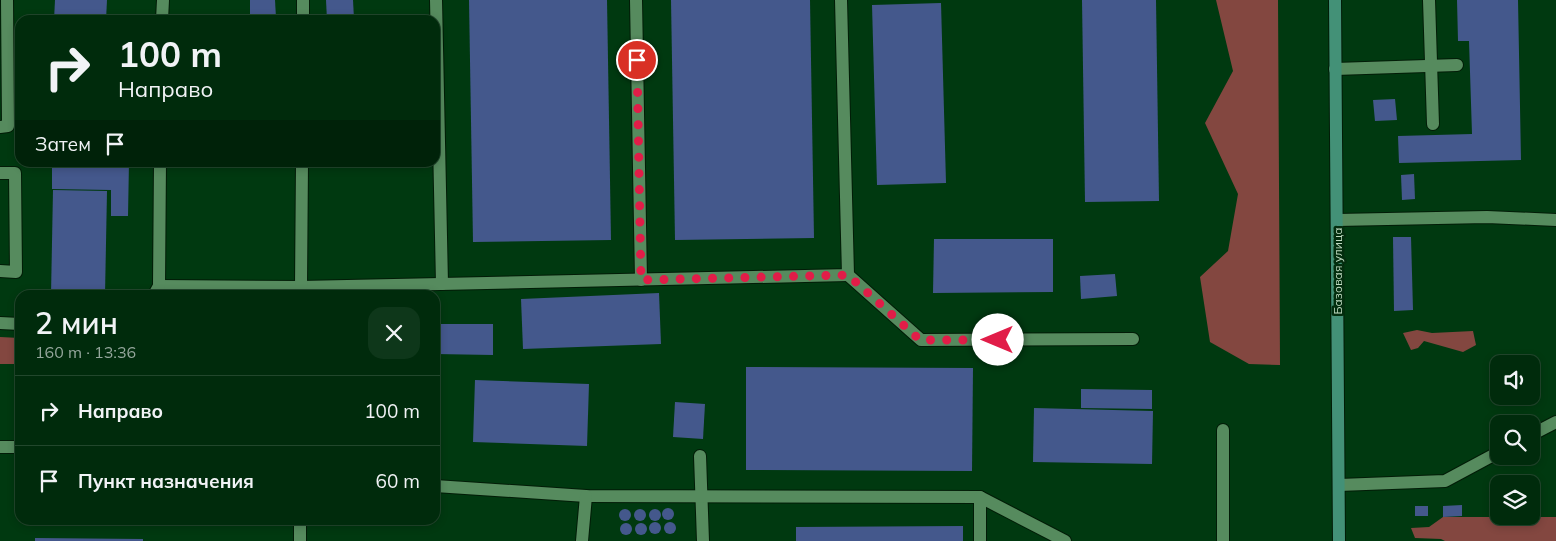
<!DOCTYPE html>
<html lang="ru">
<meta charset="utf-8">
<style>
body{margin:0;font-family:Mulish,sans-serif;background:#0e371a;color:#f1f3f6;height:100vh;display:flex;flex-direction:column;font-size:19px;white-space:nowrap}
*{box-sizing:border-box;margin:0}
p{font-size:16px;color:#95a79d}
.icon{flex:none;width:28px;height:28px;fill:none;stroke:currentColor;stroke-width:2;stroke-linecap:round;stroke-linejoin:round}
.map{position:relative;flex:1;overflow:hidden}
.drawer{position:absolute;left:15px;top:290px;width:425px;height:235px;display:flex;flex-direction:column;background:#002b0c;border-radius:15px;box-shadow:0 2px 8px #0003,0 0 0 1px #22472d}
.drawer>*{flex:none}
.top-card{position:absolute;left:15px;top:15px;width:425px;height:152px;border-radius:15px;box-shadow:0 2px 8px #0003,0 0 0 1px #22472d;background:#002b0c;color:#f1f3f6;overflow:hidden}
.buttons{position:absolute;left:1490px;top:355px;display:grid;gap:10px}
.buttons a{display:grid;place-items:center;width:50px;height:50px;border-radius:10px;background:#002b0c;box-shadow:0 2px 8px #0003,0 0 0 1px #22472d;font-size:25px}
.pin{position:absolute;display:grid;place-items:center;width:42px;height:42px;color:#fff;margin:-21px;border:2px solid #fff;border-radius:50%;box-shadow:0 1px 5px #0007}
.me{position:absolute;width:55px;margin:-28px;rotate:270deg;stroke-linejoin:round;filter:drop-shadow(0 0 4px #0008)}
.turn{display:flex;align-items:center;gap:18px;height:105px;padding:0 20px;font-size:22px}
.turn .icon{width:65px;height:65px;stroke-width:2.5}
.turn b{display:block;font-size:35px;line-height:42px}
.then{display:flex;align-items:center;height:48px;padding:0 20px;background:#0003;gap:10px;font-size:19px}
.round{display:grid;place-items:center;flex:none;width:52px;height:52px;border-radius:15px;background:#0e371a}
.head{display:flex;align-items:center;justify-content:space-between;height:85px;padding:0 20px}
h1{font-size:30px;font-weight:600;line-height:38px}
ul{padding:0;list-style:none}
li{display:flex;align-items:center;gap:15px;height:70px;padding:0 20px;border-top:1px solid #22472d}
li div{flex:1}
li b{display:block;font-size:19px}
li em{font-style:normal}
.map>svg:first-child{display:block}
</style>
<div class="map">
<svg width="1556" height="541" viewBox="0 0 1556 541">
<rect width="100%" height="100%" fill="#003910"/>
<!-- forest -->
<g fill="#834740">
<path d="M1216,0h62l2,365 -31,-1 -39,-22 -10,-65 28,-26 10,-57 -33,-71 28,-52z"/>
<path d="M1417,330l15,3 41,-2 3,14 -13,7 -39,-11 -6,7 -7,2 -8,-17z"/>
<path d="M0,337l20,1v26h-20z"/>
<path d="M1443,517h113v24h-111l-4,-2 -26,-1 -4,-10 18,-1z"/>
</g>
<!-- building -->
<g fill="#44588c">
<path d="M55,0h52l-1,20h-52z"/>
<path d="M250,0h25l1,18 -26,1z"/>
<path d="M326,0h27l1,19 -27,1z"/>
<path d="M469,0h138l4,240 -138,2z"/>
<path d="M671,0h139l4,238 -139,2z"/>
<path d="M1082,0h74l3,201 -74,1z"/>
<path d="M1457,0h61l3,160 -122,3 -1,-27 74,-2 -3,-93h-11z"/>
<path d="M941,3l5,180 -69,2 -5,-180z"/>
<path d="M1395,99l2,21 -22,1 -2,-21z"/>
<path d="M52,162h77l-1,54h-17v-26l-59,-1z"/>
<path d="M1414,174l1,25 -13,1 -1,-25z"/>
<path d="M53,190l54,1 -2,104h-54z"/>
<path d="M1393,237h18l2,73 -19,1z"/>
<path d="M934,239h119v53l-120,1z"/>
<path d="M1115,274l2,22 -36,3 -1,-23z"/>
<path d="M659,293l2,51 -138,5 -2,-50z"/>
<path d="M435,324h58v31l-58,-1z"/>
<path d="M746,367l227,1 -1,103 -226,-1z"/>
<path d="M475,380l114,4 -2,62 -114,-4z"/>
<path d="M1081,389l71,1v19l-71,-1z"/>
<path d="M675,402l30,2 -2,35 -30,-2z"/>
<path d="M1034,408l119,3 -1,53 -119,-2z"/>
<path d="M1462,505v11l-19,1v-11z"/>
<rect x="1415" y="506" width="13" height="10"/>
<circle cx="668" cy="514" r="6"/>
<circle cx="625" cy="515" r="6"/>
<circle cx="655" cy="515" r="6"/>
<circle cx="640" cy="515" r="6"/>
<circle cx="655" cy="528" r="6"/>
<circle cx="670" cy="528" r="6"/>
<circle cx="641" cy="529" r="6"/>
<circle cx="626" cy="529" r="6"/>
<path d="M963,526v15h-167v-14z"/>
<path d="M35,538l108,1v2h-108z"/>
</g>
<g fill="none" stroke-linecap="round" stroke-linejoin="round">
<!-- lane casing -->
<g stroke="#021c07" stroke-width="14">
<g id="lane">
<path d="M436,0l6,284"/>
<path d="M636,0l5,280"/>
<path d="M1429,0l4,124"/>
<path d="M162,20l1,-20"/>
<path d="M303,20v-20"/>
<path d="M1335,69l122,-4"/>
<path d="M0,127l8,-1 -1,-126"/>
<path d="M0,173h15l1,99 -16,-1"/>
<path d="M1337,220l150,-3 69,3"/>
<path d="M848,275l73,65 212,-1"/>
<path d="M159,286l142,1 547,-12 -7,-275"/>
<path d="M301,287l1,-125"/>
<path d="M154,295l5,-9 1,-124"/>
<path d="M0,323l20,1"/>
<path d="M1531,435l25,-13"/>
<path d="M0,447h20"/>
<path d="M700,456l3,85"/>
<path d="M1339,485l106,-4 54,-29"/>
<path d="M435,486l151,10 394,1 85,44"/>
<path d="M980,497v44"/>
<path d="M300,520v21"/>
<path d="M582,541l4,-45"/>
<path d="M1223,541v-111"/>
</g>
</g>
<!-- secondary casing -->
<g stroke="#021c07" stroke-width="14">
<path id="secondary" d="M1335,0l4,541"/>
</g>
<!-- lane -->
<use href="#lane" stroke="#568b5e" stroke-width="12"/>
<!-- secondary -->
<use href="#secondary" stroke="#439177" stroke-width="12"/>
</g>
<g fill="none" stroke-linecap="round" stroke-linejoin="round">
<!-- route -->
<path stroke="#e11d48" stroke-width="9" stroke-dasharray="0 16.2" d="M637,60l4,220 207,-5 72,65h78"/>
</g>
<g text-anchor="middle" dominant-baseline="central" stroke-width="5" stroke-linejoin="round" paint-order="stroke">
<!-- street labels -->
<g font-size="12" fill="#bfdac1" stroke="#032d0e">
<text transform="translate(1337 271) rotate(-90)">Базовая улица</text>
</g>
</g>
</svg>
<div class="buttons">
<a><svg class="icon" aria-label="sound" viewBox="0 0 24 24"><path d="M4 9h4l5-4v14l-5-4H4zM17 9q2 3 0 6"/></svg></a>
<a><svg class="icon" aria-label="search" viewBox="0 0 24 24"><circle cx="10" cy="10" r="6"/><path d="M15 15l6 6"/></svg></a>
<a><svg class="icon" aria-label="layers" viewBox="0 0 24 24"><path d="M12 4l9 5-9 5-9-5zM3 14l9 5 9-5"/></svg></a>
</div>
<div class="pin" style="left:637px;top:60px;background:#d93025"><svg class="icon" aria-label="arrive" viewBox="0 0 24 24"><path d="M6 21V4h12l-3 4 3 4H6"/></svg></div>
<svg class="me" style="left:998px;top:340px" viewBox="-20 -20 40 40"><circle r="19" fill="#fff"/><path d="M0-13L10 11 0 6-10 11z" fill="#e11d48"/></svg>
<div class="top-card">
<div class="turn"><svg class="icon" aria-label="right" viewBox="0 0 24 24"><path d="M7 20v-9h11M14 6l5 5-5 5"/></svg><div><b>100 m</b>Направо</div></div>
<div class="then">Затем<svg class="icon" aria-label="arrive" viewBox="0 0 24 24"><path d="M6 21V4h12l-3 4 3 4H6"/></svg></div>
</div>
<section class="drawer">
<div class="head"><div><h1>2 мин</h1><p>160 m · 13:36</p></div><a class="round"><svg class="icon" aria-label="close" viewBox="0 0 24 24"><path d="M6 6l12 12M18 6L6 18"/></svg></a></div>
<ul>
<li><svg class="icon" aria-label="right" viewBox="0 0 24 24"><path d="M7 20v-9h11M14 6l5 5-5 5"/></svg><div><b>Направо</b></div><em>100 m</em></li>
<li><svg class="icon" aria-label="arrive" viewBox="0 0 24 24"><path d="M6 21V4h12l-3 4 3 4H6"/></svg><div><b>Пункт назначения</b></div><em>60 m</em></li>
</ul>
</section>
</div>
